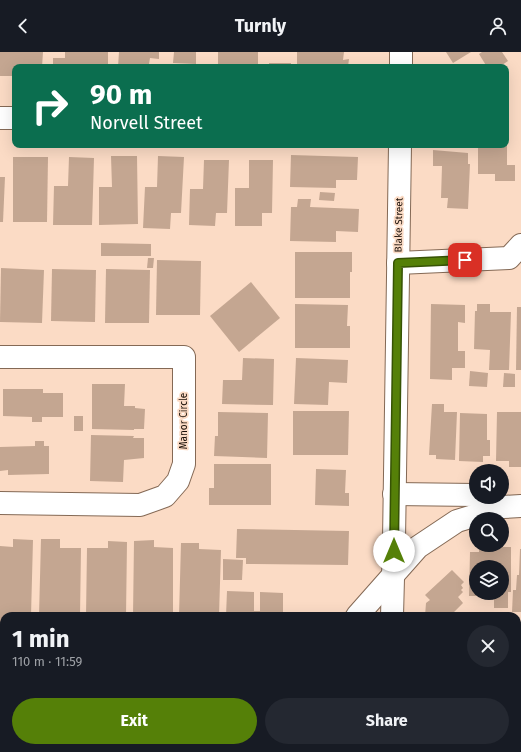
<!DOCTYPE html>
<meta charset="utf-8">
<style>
body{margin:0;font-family:"Fira Sans",sans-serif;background:#242831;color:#f1f3f6;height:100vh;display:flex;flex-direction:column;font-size:15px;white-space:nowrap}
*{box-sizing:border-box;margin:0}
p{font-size:13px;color:#9ea1a6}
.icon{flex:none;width:22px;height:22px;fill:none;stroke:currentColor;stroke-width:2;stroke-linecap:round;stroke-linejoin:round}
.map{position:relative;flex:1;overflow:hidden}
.drawer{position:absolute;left:0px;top:560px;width:521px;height:140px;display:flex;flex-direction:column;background:#171b24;border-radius:12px 12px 0 0;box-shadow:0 4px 16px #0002}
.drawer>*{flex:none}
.hud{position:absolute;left:12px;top:12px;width:497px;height:84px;border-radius:8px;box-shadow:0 4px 16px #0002;background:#0b6e4f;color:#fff;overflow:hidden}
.buttons{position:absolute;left:469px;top:412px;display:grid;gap:8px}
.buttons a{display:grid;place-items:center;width:40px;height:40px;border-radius:50%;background:#171b24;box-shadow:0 4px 16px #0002;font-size:20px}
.pin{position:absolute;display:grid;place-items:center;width:34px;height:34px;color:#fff;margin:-17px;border-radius:8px;box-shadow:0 2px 6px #0006}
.me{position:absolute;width:44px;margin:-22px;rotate:0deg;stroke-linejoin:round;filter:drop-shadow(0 0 3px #0008)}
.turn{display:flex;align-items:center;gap:14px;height:84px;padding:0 12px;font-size:18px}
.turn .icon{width:52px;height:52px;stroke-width:2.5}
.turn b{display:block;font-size:28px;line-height:34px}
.round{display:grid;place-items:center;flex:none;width:42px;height:42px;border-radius:21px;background:#242831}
.overview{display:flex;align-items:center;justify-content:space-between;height:68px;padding:0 12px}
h1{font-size:24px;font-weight:700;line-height:30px}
.action{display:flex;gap:8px;margin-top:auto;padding:8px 12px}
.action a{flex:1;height:46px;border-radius:24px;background:#558008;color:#fff;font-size:16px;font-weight:700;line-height:46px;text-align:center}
.action a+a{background:#242831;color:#f1f3f6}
header{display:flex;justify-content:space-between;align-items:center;height:52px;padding:0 12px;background:#171b24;font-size:18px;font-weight:700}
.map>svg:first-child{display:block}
</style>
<header><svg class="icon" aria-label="back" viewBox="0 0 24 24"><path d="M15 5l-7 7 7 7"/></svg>Turnly<svg class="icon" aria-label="person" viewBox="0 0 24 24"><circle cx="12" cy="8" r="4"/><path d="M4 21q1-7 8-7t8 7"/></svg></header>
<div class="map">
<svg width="521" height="700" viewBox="0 0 521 700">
<rect width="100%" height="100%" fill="#fbdbc5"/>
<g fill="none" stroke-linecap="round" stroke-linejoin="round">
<!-- stream -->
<path stroke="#97c9ca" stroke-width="6" d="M230,700v-4"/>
</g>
<!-- building -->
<g fill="#c4a691" fill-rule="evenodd">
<path d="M0,0h43l-1,15h-27v9h-15z"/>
<path d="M65,0h43v15h-55v-9h12z"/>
<path d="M119,0h40v7l-9,-1 -1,6h-8v3h-23z"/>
<path d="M174,0h22v12l-23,-1z"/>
<rect x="218" y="0" width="40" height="15"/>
<path d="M297,0h47l-1,8 6,-1 -1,8h-51z"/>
<path d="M446,0h25l-18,11z"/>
<path d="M482,0h20l6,9 -9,6h-12l-8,-13z"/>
<rect x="269" y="11" width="22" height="4"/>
<path d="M478,93h29v20h8v16h-20v-7h-17z"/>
<path d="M433,98l35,3v11h2l-2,45 -21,-1 1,-10h-7l1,-32h-9z"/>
<path d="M291,103l67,2 -1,23h-21v8l-46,-1z"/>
<path d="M111,104h26l1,68 -39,1v-38h13z"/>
<path d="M158,104l26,1 -3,56h-10l-1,16 -27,-1 2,-41h12z"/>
<path d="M13,105h35l-1,65h-34z"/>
<path d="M69,105l25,1 -2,67h-39l1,-39h14z"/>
<path d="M204,108h25l-2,53h-11l-1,13 -26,-1 1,-36h13z"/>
<path d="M249,108h24l-1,53h-10v13h-27v-38h14z"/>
<path d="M0,125h5l-2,45h-3z"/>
<path d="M320,140l15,1 -1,8 -15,-1z"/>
<path d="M298,147h13l-1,8 49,2 -1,23 -22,-1v11l-46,-1 1,-34h6z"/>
<path d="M101,191l50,1v12h-50z"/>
<path d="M295,200h57v20h-2v26h-55z"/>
<path d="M148,206h6l-1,10h-6z"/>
<path d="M157,208l44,1 -1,54h-44z"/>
<path d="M1,216l43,2 -2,53 -42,-1z"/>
<path d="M52,217l44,1 -1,52 -44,-1z"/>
<path d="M106,217l44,1 -1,53h-44z"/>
<path d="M251,230l29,36 -41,34 -29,-36z"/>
<path d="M295,252l53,1 -1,21h3v22h-55z"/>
<path d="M431,252l34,1v18l-7,-1v29h7v17h-13v12l-22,-1z"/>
<path d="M477,252h13v8h21l-2,58h-20l1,-20 -16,-1 1,-38h2z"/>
<path d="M517,255h4v63h-5z"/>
<path d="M243,306l31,1 -1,46 -51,-1 1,-24h19z"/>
<path d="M296,306l52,2 -1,23 -18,-1 -1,23 -34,-1z"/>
<path d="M470,319l18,2 -1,14 -18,-1z"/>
<path d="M504,321l11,1v13h-12z"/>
<path d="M92,332h33l-1,22h11v2l10,1 -1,20h-10v1l-42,-1z"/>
<path d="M3,337h40v4h20v24h-21v5h-10v-5l-29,-1z"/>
<path d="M432,352h12v8h13l-2,48 -19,-1v-4h-7z"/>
<path d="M293,359h56l-1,44h-55z"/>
<path d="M218,360l50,1 -1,45 -53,-2 1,-20h3z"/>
<path d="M497,360h24v55h-12v-6h-13z"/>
<path d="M460,361l27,1v26h3v16h-7v6l-24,-1z"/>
<rect x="74" y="364" width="9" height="15"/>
<path d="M91,383l43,1 -1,2h11v20l-20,2 -1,22 -33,-1z"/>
<path d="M35,389h9v5h5v28l-41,1v-5l-8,1v-24l35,-1z"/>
<path d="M214,412h57v41h-62v-17h5z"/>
<path d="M316,417l30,1 -1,23h4v13l-34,-1z"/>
<path d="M237,477l112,2 -1,34 -102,-1v-6h-10z"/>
<path d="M13,487l20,1 -2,76h-27v15h-4v-85l13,1z"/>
<path d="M41,487h19v9h21l-1,68h-41z"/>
<path d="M154,488v7l19,1v68h-40l1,-75z"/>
<path d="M108,489l19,1 -1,74h-40l1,-68h21z"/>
<path d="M181,491h18v6l22,1 -2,66h-40z"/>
<path d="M479,495h32v45h-3v16h-14v-12h-25l1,-44h9zM476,515h26v26h-26z"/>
<path d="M520,497h1v63h-9l1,-22h3l1,-15h2z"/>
<path d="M223,507l20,1 -1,20h-19z"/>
<path d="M452,518l12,12 -3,3 2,3 -2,2 2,2 -5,5 5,6 -13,13h-25l1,-13 4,-3 -5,-5z"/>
<path d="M227,539l27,1v19h6v-19l23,1v23h-57z"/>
<rect x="517" y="625" width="4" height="36"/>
<path d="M0,656h4v40h27v4h-31z"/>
<rect x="37" y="696" width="29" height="4"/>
<path d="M87,696h38v4h-39z"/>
<rect x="131" y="696" width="63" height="4"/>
<rect x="290" y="696" width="48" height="4"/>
</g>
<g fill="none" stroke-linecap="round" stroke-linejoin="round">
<!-- street casing -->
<g stroke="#846955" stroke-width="24">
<g id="street">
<path d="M401,15v-15"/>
<path d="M0,66h15"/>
<path d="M398,211l111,-5 12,-13"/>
<path d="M0,305h184v107l-6,17 -13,15 -25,9 -140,-2"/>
<path d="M392,564l2,-76 6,-395"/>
<path d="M391,697l130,2"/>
</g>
</g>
<!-- secondary casing -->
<g stroke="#846955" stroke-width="24">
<g id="secondary">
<path d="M394,442l82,1"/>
<path d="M357,564l61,-69 39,-26 46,-14 18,-1"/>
<path d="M0,611h4"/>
</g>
</g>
<!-- street -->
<use href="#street" stroke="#fff" stroke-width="22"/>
<!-- secondary -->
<use href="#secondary" stroke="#fff" stroke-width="22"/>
</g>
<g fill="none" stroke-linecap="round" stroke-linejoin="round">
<!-- route casing -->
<g stroke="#375305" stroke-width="10">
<path id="route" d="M394,499l4,-288 67,-3"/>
</g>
<!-- route -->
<use href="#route" stroke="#558008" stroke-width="7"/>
</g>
<g text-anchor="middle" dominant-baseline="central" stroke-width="3.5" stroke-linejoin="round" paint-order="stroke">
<!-- street labels -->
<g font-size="10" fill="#180e07" stroke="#fbdbc5">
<text transform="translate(399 173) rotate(-89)">Blake Street</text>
<text transform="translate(184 369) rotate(-90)">Manor Circle</text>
</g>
</g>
</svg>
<div class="buttons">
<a><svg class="icon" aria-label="sound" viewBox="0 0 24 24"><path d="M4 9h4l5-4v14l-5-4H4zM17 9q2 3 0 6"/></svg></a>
<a><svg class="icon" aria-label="search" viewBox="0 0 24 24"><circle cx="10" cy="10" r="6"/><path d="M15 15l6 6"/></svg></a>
<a><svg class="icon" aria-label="layers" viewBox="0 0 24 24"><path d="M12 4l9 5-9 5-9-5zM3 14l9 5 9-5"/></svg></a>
</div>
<div class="pin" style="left:465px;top:208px;background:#d93025"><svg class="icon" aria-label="arrive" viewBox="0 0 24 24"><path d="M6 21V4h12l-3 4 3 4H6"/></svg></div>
<svg class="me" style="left:394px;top:499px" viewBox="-20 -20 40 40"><circle r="19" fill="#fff"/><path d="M0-13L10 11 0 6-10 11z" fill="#558008"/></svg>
<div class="hud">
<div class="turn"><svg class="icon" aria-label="right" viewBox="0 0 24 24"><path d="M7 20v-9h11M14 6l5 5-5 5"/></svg><div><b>90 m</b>Norvell Street</div></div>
</div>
<section class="drawer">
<div class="overview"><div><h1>1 min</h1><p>110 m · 11:59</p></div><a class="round"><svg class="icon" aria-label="close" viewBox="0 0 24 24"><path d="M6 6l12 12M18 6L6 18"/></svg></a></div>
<div class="action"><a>Exit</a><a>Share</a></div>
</section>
</div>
